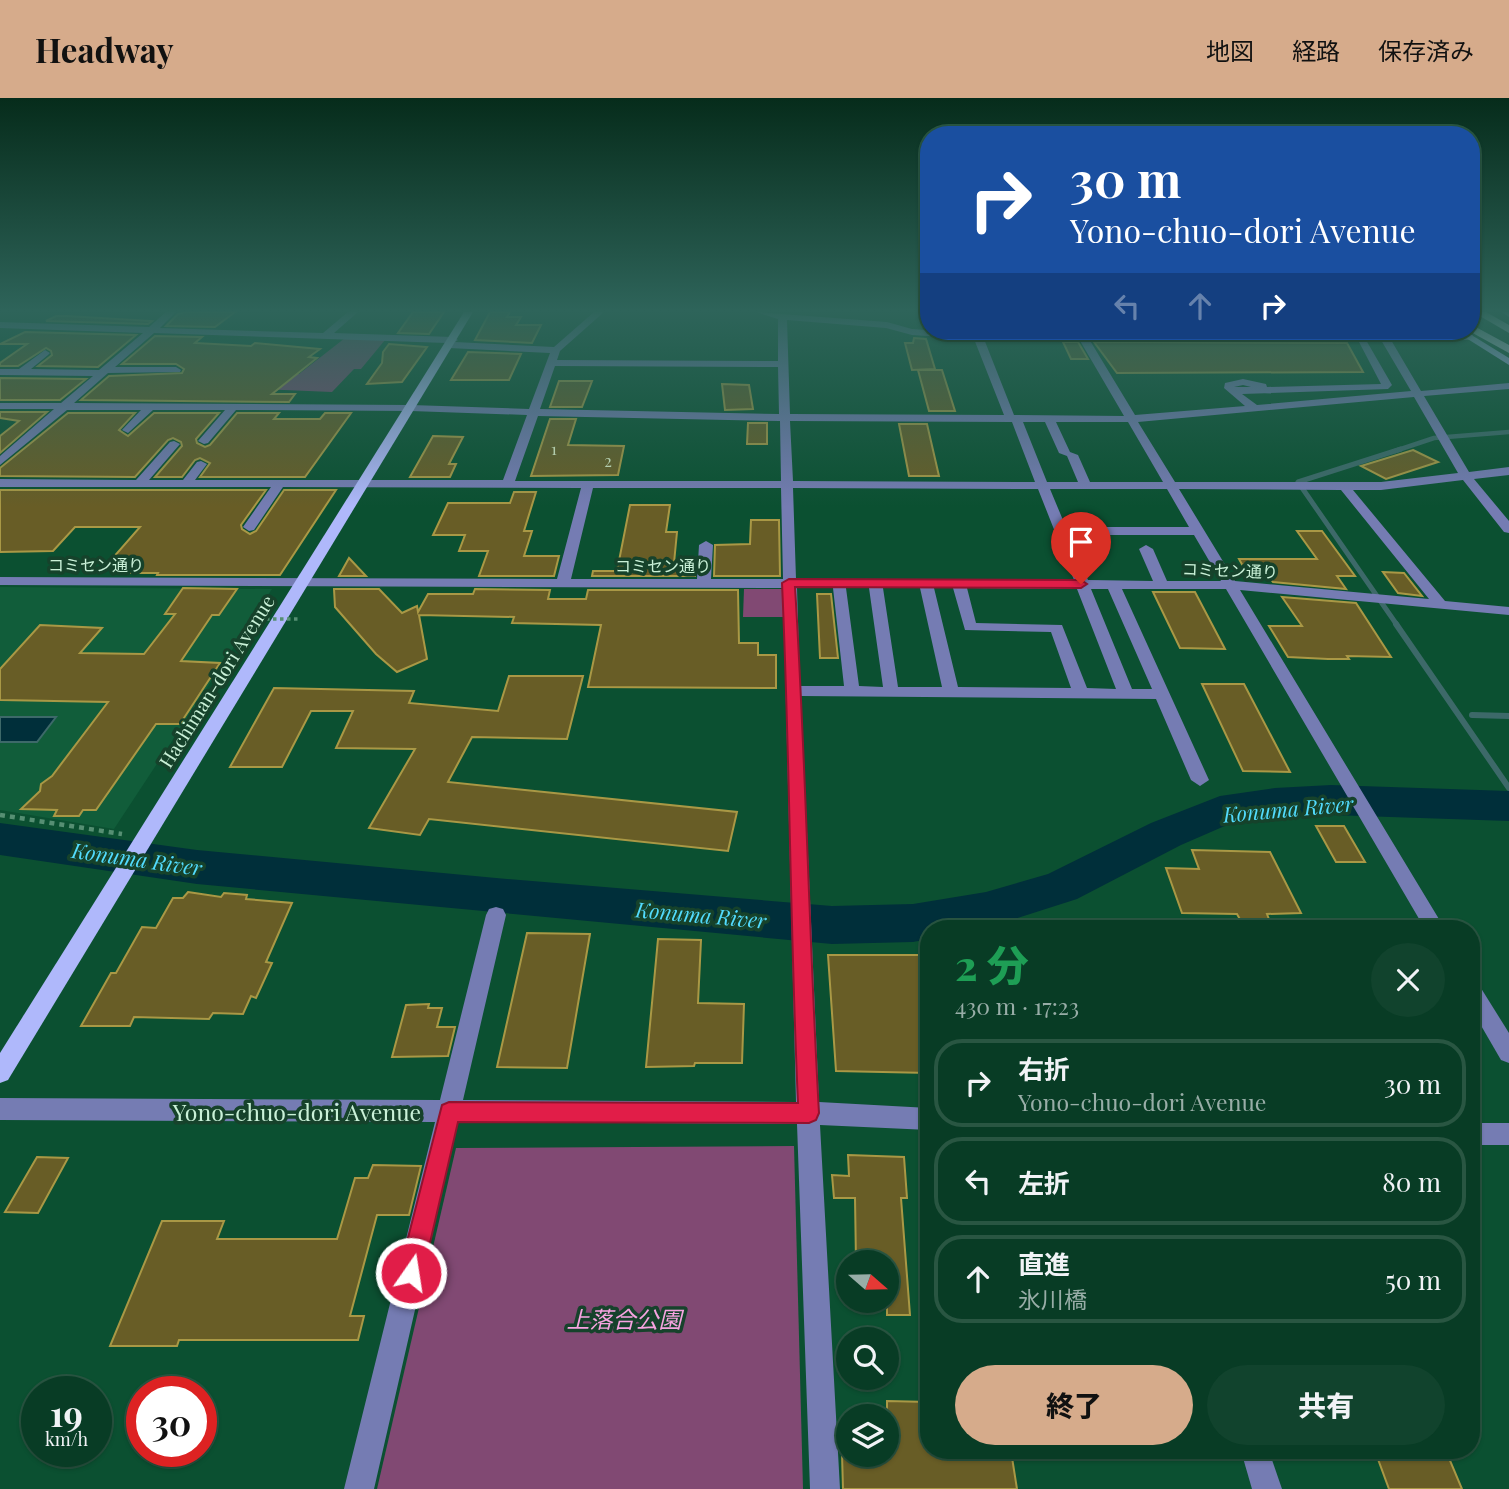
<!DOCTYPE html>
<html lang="ja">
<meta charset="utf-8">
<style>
body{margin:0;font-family:"Playfair Display","Noto Sans JP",serif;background:#11432d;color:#f1f3f6;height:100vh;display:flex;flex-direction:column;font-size:26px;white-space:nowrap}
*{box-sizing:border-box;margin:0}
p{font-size:23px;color:#98ada7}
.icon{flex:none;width:38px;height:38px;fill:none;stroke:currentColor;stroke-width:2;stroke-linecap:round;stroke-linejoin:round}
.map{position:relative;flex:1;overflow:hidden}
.drawer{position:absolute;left:920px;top:822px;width:560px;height:539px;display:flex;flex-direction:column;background:#083c25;border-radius:28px;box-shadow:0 2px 5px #0004,0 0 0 2px #295642}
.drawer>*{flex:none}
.hud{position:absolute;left:920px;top:28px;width:560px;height:214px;border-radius:28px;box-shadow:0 2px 5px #0004,0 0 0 2px #295642;background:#1a4fa0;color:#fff;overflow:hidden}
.needle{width:46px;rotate:110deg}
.buttons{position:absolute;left:836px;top:1152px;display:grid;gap:14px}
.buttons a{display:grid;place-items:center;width:63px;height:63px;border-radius:50%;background:#083c25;box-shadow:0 2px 5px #0004,0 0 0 2px #295642;font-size:35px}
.speed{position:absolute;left:21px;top:1278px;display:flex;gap:14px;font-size:35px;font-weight:700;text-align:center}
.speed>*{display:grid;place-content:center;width:91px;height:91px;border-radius:50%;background:#083c25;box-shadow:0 2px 5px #0004,0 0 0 2px #295642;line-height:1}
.speed small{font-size:18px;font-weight:400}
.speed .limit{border:10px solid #d22;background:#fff;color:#111}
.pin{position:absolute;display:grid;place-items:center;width:60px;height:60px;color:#fff;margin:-72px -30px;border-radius:50% 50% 50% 0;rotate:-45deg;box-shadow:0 0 7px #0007}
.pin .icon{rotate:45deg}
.me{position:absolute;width:77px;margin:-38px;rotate:13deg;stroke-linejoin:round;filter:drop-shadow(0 0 5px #0008)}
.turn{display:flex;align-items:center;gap:24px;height:147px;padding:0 35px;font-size:32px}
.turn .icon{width:91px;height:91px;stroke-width:2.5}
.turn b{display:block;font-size:49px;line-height:60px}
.lanes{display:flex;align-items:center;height:66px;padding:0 35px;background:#0003;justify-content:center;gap:35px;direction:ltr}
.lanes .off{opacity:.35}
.round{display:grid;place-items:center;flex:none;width:74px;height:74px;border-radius:37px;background:#11432d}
.headline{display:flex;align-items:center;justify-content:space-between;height:119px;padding:0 35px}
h1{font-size:42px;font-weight:800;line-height:52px;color:#1e9e55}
.cta{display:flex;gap:14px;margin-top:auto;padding:14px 35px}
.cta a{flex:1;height:80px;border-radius:42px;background:#d6ab8b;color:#111;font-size:28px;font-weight:800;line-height:80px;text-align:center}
.cta a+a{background:#11432d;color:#f1f3f6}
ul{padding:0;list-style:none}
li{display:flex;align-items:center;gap:21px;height:88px;margin:0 14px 10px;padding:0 21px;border:4px solid #295642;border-radius:28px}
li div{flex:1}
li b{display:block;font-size:26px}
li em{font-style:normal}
header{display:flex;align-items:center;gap:42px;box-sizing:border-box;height:98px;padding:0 35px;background:#d6ab8b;color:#111}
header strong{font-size:33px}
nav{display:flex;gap:38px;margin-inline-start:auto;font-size:24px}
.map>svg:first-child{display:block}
</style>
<header>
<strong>Headway</strong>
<nav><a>地図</a><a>経路</a><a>保存済み</a></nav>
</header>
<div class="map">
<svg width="1509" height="1391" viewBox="0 0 1509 1391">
<rect width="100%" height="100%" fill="#0b5031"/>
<!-- built -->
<path fill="#115d3a" d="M0,489l272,2 -158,240 -114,-19z"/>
<!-- green -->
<g fill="#814973">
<path d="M345,240l40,2 -24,29h-7l-22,23 -98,-4 23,-16 42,2z"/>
<path d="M744,491h39v28h-40z"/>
<path d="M794,1048l9,343h-426l79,-341z"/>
</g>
<!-- water -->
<path fill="#002f3a" stroke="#3d6969" stroke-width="2" d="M0,619h56l-19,25h-37z"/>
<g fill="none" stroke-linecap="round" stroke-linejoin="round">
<!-- stream-far2 -->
<path stroke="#3d6969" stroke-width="4.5" d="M1395,353l39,-13 75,-6"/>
<!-- stream-far1 -->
<path stroke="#3d6969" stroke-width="5" d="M1397,527l-99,-143 103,-33"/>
<!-- stream -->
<g stroke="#3d6969" stroke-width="6">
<path d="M1396,526l113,164"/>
<path d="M1472,617l37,1"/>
</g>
<!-- river -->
<path fill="#002f3a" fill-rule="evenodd" d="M1331,687l178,6v30l-178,-6 -56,3 -48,7 -46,20 -104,54 -91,29 -57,1v10l-16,3 -81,2 -635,-60 -197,-29v-32l197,27 299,28 336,28 81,-2 73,-12 62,-18 103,-51 69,-27 55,-8z"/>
</g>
<!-- building -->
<g fill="#685d26" stroke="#a99845" stroke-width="2">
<path d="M186,214h49l-20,15 -49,-1 12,-12z"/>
<path d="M413,214h31l-15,22 -31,-1z"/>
<path d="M490,214h20l-3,5h14l-5,8h25l-9,18 -57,-3z"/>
<path d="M56,218h11l85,5 -4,3 -102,-3z"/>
<path d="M25,234l111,3 -38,32 -60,-1 14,-11 -1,-4 -5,-3 -28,18h-18v-3l27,-19h-27z"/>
<path d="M155,238l47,1 -7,6 56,3 4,-3 65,6 -11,8 8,1 -45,36h23l-6,8 -208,-2 28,-24 73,-3 2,-4 -8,-5h-54z"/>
<path d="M914,240l12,1 9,30 -23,1 -7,-27h8z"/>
<path d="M1063,244h15l10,17h-17z"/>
<path d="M1094,244l253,1 16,29 -246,1z"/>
<path d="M389,246l38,3 -25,35 -35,2 15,-21 1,-11z"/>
<path d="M468,254l53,2 -12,26h-58z"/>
<path d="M918,272h24l13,41h-26z"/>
<path d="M0,280l86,1 -26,21h-60z"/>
<path d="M559,283h33l-10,26h-32z"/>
<path d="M722,286l27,1 4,24 -28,1z"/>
<path d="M0,314h47l-47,41v-17l19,-15 -19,-3z"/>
<path d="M68,315h67l-16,17 9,6 26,-23h65l-23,26 1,4 8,4 5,-2 27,-32h42l-5,6h46l5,-6h26l-46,64h-105l10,-14 -10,-5 -5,2 -13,17h-27l27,-31 -1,-4 -8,-4 -5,2 -33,37 -135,-1v-8z"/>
<path d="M550,321h26l-8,26 56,1 -6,29 -87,1z"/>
<path d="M748,325h19v21h-20z"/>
<path d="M899,326h28l12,52h-30z"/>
<path d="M433,338l30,1 -14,27h7l-6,13h-40z"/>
<path d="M1413,352l25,12 -52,17 -25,-13z"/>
<path d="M0,392h266l-25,35 1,4 8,5 6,-3 28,-41h52l-56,85h-123l1,-2h-30l3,-4 -27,-1 36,-41h-65l-22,24 -53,1z"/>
<path d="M514,394h22l-12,39h8l-8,25h35l-5,20h-75l9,-25h-29l6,-16h-32l15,-32h62z"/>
<path d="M630,407h40l-4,27h11l-3,31 21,-1v14h-103l1,-5h24z"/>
<path d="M751,422h28l1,56h-66l1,-31 35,-1z"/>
<path d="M1297,433h25l33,45h-18l9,13 -73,-7 -4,-5h-20l-10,-18h78z"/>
<path d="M349,460l17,18h-27z"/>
<path d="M1383,474l21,1 18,23 -24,-3z"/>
<path d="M183,490l54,1 -18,26h-7l-31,46 39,2 -40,61h-24l-60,86h-13l-4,6h-25l3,-6 -36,-1 19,-18 1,-7 11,-8 56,-74 -108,-2v-31l40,-44 62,3 -22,25 64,1 31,-40h-10z"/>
<path d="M334,491h45l23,24 15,-7 1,6 10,-18h45l2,-5 75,1 -2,9h38l2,-9h150l1,53h19v12h18v33l-188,-1 13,-62 -89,-2 2,-6 -95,-2 8,44 -30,13 -21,-18 -41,-47z"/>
<path d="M1153,494h42l30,57 -45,-1z"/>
<path d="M817,496h14l7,64h-18z"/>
<path d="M1282,499l74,6 35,54 -44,-1 2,3h-21l-40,-2 -19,-31h33z"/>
<path d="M509,578h74l-16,63 -95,-2 -24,45 289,30 -9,39 -299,-32 -9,16 -51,-7 46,-79 -79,-1 17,-37h-42l-29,56h-52l44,-79 140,3 -5,12 89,8z"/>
<path d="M1202,586h42l46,88 -47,-1z"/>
<path d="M1316,728h28l21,36h-29z"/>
<path d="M1192,752l78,2 31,61 -34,1 3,8 -28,1 -5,-9 -55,-1 -16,-45 33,1z"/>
<path d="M188,794l33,5 3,-4 23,2 -1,4 46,4 -26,59 6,1 -16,35 -5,-2 -8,18 -30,-1 -4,6 -75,-2 -4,9h-49l30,-53h5l26,-46 14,1 17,-30h10z"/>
<path d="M527,835l63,1 -23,134 -70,-1z"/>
<path d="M658,841l43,1 -3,63 46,1 -2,59h-47l-1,3 -48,1z"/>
<path d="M828,857h101v118l-93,-2z"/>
<path d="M429,906l-1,4h14l-5,19h18l-7,29 -56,1 14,-52z"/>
<path d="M848,1057l56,2 3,41h-6l9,117h-23v-53h-31l-1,-64h-21l-2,-23 17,1z"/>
<path d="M37,1059l31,1 -30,55 -33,-1z"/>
<path d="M373,1067l48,1 -12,49h-32l-27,101h14l-6,24h-179l-2,6h-67l52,-125h62l-7,18h120l18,-61h13z"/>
<path d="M887,1303l42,1v49h82l6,38h-174l-1,-35h45z"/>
<path d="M1375,1353h71l16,38h-73z"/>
</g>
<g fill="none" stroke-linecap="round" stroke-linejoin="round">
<!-- path -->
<path stroke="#568f73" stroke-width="4.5" stroke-dasharray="5 5" stroke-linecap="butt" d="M0,717l122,19"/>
<!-- minor -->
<g fill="#757cb3" fill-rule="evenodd">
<path d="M166,214h10l-16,16 163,5 25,-21h10l-24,21 119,4 5,3 -3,2 99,5 40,-35h10l-44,39 -3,9 221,1v-42l-22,-7 131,10 25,7 60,4v-2h8l2,2h94l-1,-2h8l2,2 293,1 -1,-3h8l2,3 86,1v4l-3,1h-79l30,51 88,-8v6l-85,7 45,76 40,-5v8l-35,4 35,42v12l-5,-1 -41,-52 -82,10h-28l92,111 64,6v8l-269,-25 205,339h-20l-199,-340h-104l87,191 -9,6 -9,-6 -35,-81 -355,-3 18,406 110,6v22l-109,-5 20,364h-30l-13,-365 -339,-2 -84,367h-30l91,-367 -435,-2v-22l440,2 46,-185 3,-6 7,-2 7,2 3,6 -43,185 333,2 -13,-514 -783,-3v-8l557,2 24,-91 -298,-1 -29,43 -5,1 -6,-4 28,-40h-271v-8l136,1 34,-38 4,-1 6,3 -31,36h34l14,-18 4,-1 6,3 -12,16h308l24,-65 -116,-4 -175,-1 -28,33 -4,1 -6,-3 27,-31h-72l-25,23 -6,-3 19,-20h-74l-67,55v-9l54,-47h-54v-6h61l32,-27 -93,-1v-6h19l26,-19 5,3 -2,2 -17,14 68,1 44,-37 -143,-5v-6l149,5zM787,222l99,8 26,7 62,4 30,76 -214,-1zM154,235l293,10 -3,2 5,3 101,5 -21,56 -118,-4 -337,-2 34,-30 72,-1 1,-2 -5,-3h-61zM984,241h95l45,77 -110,-1zM1089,241l273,1 -3,2 22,42 -114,3 -1,-3 -23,-5 -18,4 -1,5 21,18 -110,9zM1366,242h15l30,51 -154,14 -15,-11 146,-5 4,-4zM555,268l223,1 1,47 -239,-5zM1243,287l8,2h-17zM1414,299l44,76 -77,9h-206l-37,-60zM538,318l242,5 1,60h-266zM790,323l222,1 23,60 -242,-1zM1023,324h22l14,31 8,3 11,26h-31zM1056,324h72l35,60h-73l-12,-27 -8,-3zM593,390h188l2,91h-72l2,-34 -7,-4 -7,4 -2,34h-126zM793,390l245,1 36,91 -278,-1zM1050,391h117l22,38h-93l-6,4 6,4h98l27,46h-54l-14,-32 -7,-4 -7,4 14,32 -65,-1zM1179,391l162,1 88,109 -194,-18zM797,490h36l11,98h-44zM846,490h23l14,99 -24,-1zM883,490h37l22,99h-44zM934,490h19l12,42 86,2 20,56 -113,-1zM967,490l110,1 39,100 -29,-1 -25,-63 -86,-2zM1091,491h17l44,100h-20z"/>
<path d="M1472,884l7,3 30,48v30l-8,-3 -29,-50z"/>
<rect x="1472" y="1025" width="37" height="22"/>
<path d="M1241,1353h28l13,38h-30z"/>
</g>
<!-- major -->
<g fill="#afb8fb" fill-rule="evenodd">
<path d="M464,214h9l-465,768 -8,3v-30z"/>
<path d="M1502,214h7v5z"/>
<path d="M1455,233h10l44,27v7z"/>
</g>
<!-- highway -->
<g fill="#cfd4ef" fill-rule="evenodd">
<path d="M1473,214h13l23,13v8z"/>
<path d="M1472,227l37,20v8l-40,-22h3z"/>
</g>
<!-- path-bridge -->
<path stroke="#568f73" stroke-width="3.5" stroke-dasharray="3.5 3.5" stroke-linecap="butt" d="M266,521h32"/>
</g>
<!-- sky -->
<linearGradient id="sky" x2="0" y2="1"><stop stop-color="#062c1b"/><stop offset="0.52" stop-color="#2e645a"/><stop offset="1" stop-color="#2e645a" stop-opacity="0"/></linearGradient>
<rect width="1509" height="409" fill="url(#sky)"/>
<!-- route -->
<path fill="#e11d48" stroke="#92132f" stroke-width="2" d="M789,481l292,1 6,4 -6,4 -286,-1c11,175 14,351 24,526l-3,7 -7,3 -351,-1 -35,151 -4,8 -8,4 -9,-4 -3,-8 43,-168 7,-3 349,1c-8,-173 -8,-347 -16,-520z"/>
<g text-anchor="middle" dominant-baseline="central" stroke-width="7" stroke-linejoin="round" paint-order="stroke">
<!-- number labels -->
<g font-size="16" fill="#b2ccac">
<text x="554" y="350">1</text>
<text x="608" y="362">2</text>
</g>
<!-- far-street labels -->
<g font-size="16" fill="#caf1d8" stroke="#16422b">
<text x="96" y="466">コミセン通り</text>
<text x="663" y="467">コミセン通り</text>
<text transform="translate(1230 472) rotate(2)">コミセン通り</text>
</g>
<!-- street labels -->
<g font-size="19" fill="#caf1d8" stroke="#16422b">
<text transform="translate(216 583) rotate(-58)">Hachiman-dori Avenue</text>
</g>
<!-- water labels -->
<g font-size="21" font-style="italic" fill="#52dbfd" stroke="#16422b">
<text transform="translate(1288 710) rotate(-5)">Konuma River</text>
<text transform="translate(137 760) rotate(8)">Konuma River</text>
<text transform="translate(701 816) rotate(5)">Konuma River</text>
</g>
<!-- near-street labels -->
<g font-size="23" fill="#caf1d8" stroke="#16422b">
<text x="297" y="1013">Yono-chuo-dori Avenue</text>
</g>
<!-- near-park labels -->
<g font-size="23" font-style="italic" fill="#f7a3e0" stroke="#16422b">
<text x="624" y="1220">上落合公園</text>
</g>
</g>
</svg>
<div class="buttons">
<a><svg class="needle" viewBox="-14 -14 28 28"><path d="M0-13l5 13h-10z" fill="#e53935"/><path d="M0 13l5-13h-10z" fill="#98ada7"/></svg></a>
<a><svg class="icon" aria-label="search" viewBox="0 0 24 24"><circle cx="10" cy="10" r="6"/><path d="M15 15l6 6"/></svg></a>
<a><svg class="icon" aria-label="layers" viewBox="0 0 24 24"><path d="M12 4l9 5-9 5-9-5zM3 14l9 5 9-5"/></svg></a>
</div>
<div class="speed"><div>19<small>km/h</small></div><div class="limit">30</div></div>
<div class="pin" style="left:1081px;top:486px;background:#d93025"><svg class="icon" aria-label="arrive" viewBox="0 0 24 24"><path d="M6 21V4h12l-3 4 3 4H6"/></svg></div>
<svg class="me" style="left:411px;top:1175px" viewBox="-20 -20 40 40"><circle r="17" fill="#e11d48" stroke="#fff" stroke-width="3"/><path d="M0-11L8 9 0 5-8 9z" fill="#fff"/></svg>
<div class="hud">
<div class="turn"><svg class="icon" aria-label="right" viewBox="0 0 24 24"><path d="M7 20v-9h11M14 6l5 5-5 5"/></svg><div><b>30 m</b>Yono-chuo-dori Avenue</div></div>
<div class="lanes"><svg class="icon off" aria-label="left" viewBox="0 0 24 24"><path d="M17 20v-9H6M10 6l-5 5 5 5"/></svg><svg class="icon off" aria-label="ahead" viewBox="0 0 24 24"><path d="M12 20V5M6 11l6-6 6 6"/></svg><svg class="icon" aria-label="right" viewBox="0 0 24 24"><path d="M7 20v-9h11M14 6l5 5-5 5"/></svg></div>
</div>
<section class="drawer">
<div class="headline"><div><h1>2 分</h1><p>430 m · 17:23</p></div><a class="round"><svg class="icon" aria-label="close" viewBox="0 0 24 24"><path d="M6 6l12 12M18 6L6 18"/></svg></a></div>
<ul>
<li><svg class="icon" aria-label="right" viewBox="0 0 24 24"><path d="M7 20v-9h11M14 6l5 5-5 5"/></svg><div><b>右折</b><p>Yono-chuo-dori Avenue</p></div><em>30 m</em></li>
<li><svg class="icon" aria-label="left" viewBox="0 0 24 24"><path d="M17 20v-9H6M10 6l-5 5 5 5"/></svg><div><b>左折</b></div><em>80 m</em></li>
<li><svg class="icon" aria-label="ahead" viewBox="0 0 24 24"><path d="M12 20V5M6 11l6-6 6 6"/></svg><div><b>直進</b><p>氷川橋</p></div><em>50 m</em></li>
</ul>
<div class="cta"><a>終了</a><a>共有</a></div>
</section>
</div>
